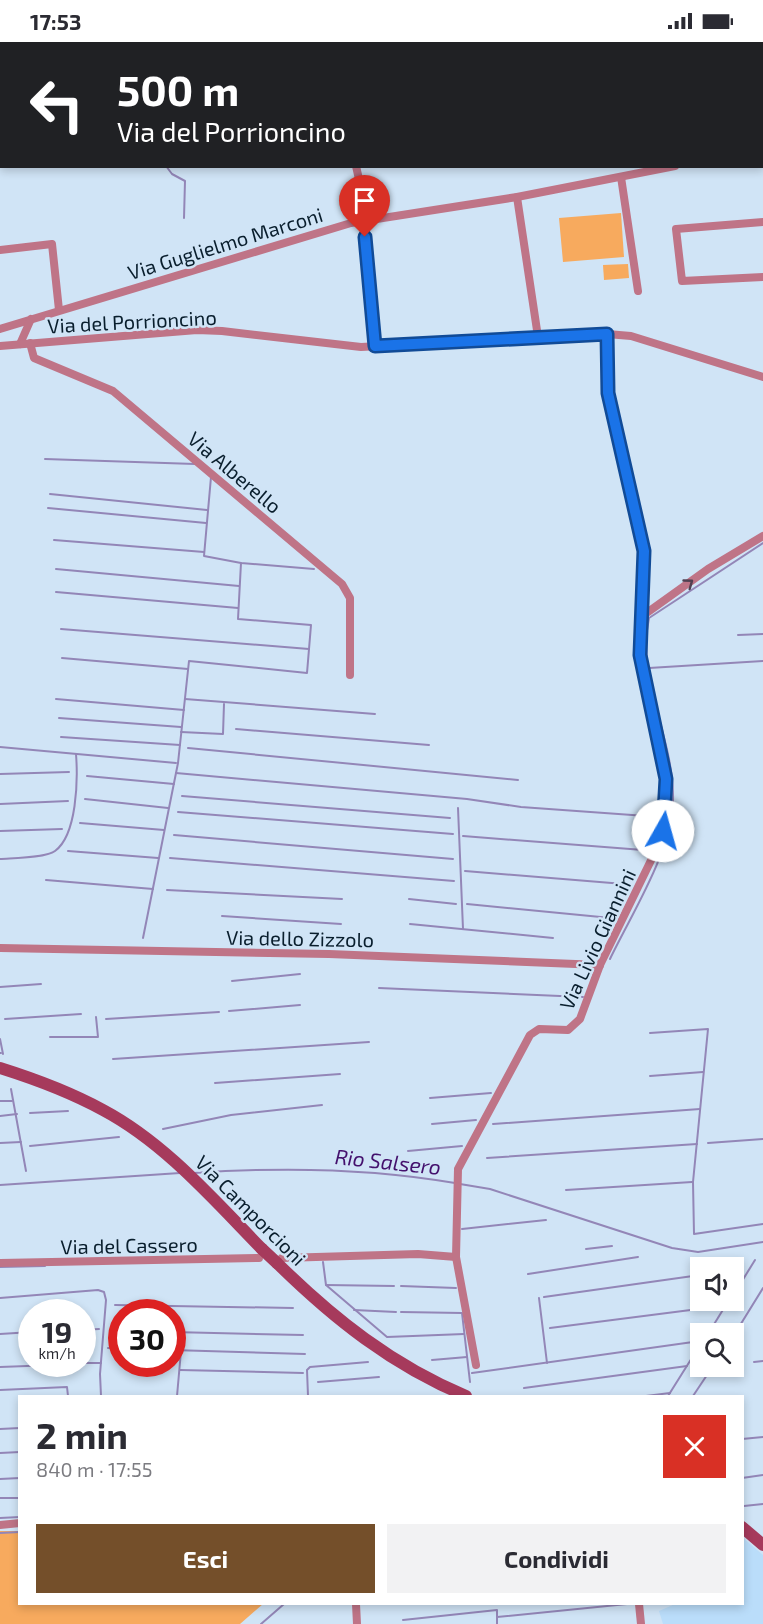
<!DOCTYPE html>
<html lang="it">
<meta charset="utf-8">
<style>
body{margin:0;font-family:"Exo 2",sans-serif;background:#f2f2f3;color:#2b2b33;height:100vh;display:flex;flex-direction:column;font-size:22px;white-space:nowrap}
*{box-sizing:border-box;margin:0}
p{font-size:20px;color:#7c7c81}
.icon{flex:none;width:33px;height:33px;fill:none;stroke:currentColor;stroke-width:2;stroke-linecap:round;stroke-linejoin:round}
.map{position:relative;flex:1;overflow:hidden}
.side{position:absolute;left:18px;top:1353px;width:726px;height:210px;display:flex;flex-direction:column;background:#fff;border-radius:0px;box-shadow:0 3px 9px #0003}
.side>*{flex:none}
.guide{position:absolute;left:0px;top:0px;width:764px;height:126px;box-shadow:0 3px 9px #0003;background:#202124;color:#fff;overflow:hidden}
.fabs{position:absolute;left:690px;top:1215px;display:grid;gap:12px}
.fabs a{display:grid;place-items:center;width:54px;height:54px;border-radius:0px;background:#fff;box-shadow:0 3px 9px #0003;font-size:30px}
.speed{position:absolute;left:18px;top:1257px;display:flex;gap:12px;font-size:30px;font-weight:700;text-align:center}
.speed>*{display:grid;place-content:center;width:78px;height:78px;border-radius:50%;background:#fff;box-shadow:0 3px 9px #0003;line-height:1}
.speed small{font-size:15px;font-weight:400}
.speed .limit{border:9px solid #d22;background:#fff;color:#111}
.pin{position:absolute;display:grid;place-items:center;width:51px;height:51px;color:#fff;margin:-62px -26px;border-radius:50% 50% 50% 0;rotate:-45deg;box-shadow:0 0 6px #0007}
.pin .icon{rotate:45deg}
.me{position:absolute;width:66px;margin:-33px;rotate:7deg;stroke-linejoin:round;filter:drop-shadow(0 0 4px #0008)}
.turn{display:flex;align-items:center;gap:21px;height:126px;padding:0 18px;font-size:27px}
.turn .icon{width:78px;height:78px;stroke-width:2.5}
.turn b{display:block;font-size:42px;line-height:51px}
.round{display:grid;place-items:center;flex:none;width:63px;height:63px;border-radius:0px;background:#f2f2f3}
.summary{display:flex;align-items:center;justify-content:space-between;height:102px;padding:0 18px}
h1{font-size:36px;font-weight:700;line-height:45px}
.cta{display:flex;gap:12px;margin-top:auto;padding:12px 18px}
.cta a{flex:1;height:69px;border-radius:0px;background:#744f2a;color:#fff;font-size:24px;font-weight:700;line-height:69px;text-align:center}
.cta a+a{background:#f2f2f3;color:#2b2b33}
.status{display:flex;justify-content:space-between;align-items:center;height:42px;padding:0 30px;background:#fff;direction:ltr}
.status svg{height:16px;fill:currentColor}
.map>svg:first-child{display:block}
</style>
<div class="status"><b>17:53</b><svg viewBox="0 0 49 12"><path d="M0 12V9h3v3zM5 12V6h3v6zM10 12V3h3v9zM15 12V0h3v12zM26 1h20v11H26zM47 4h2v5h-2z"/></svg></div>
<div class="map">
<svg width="763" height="1582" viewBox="0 0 763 1582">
<rect width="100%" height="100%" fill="#d0e4f6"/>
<!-- built -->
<path fill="#baddfa" d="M743,1496l20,17v69h-100l-4,-13 16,-7h67z"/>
<!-- green -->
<g fill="#f7aa5e">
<path d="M621,171l3,44 -61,5 -4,-44z"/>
<path d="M628,222l1,14 -25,2 -1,-15z"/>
<path d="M0,1489h19l1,73h243l-23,20h-240z"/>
</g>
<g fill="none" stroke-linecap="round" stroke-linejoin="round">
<!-- stream -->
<g stroke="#9386b7" stroke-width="2">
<path d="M156,0v2"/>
<path d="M0,32h2"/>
<path d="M0,57h2"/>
<path d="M0,80h2"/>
<path d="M0,110h2"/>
<path d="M166,124l6,8 13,7 -1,37"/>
<path d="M45,417l150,5"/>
<path d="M211,435l-7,79 37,7 73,6"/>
<path d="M50,452l157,16"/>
<path d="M48,466l158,15"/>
<path d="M54,498l150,12"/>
<path d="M56,527l183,17"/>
<path d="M56,550l182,16"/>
<path d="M61,587l248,20"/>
<path d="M738,593l25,-1"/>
<path d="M62,616l126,11"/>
<path d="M649,626l114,-7"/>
<path d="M56,657l128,11"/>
<path d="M185,657l190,15"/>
<path d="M59,676l122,9"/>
<path d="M236,687l193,16"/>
<path d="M181,690l42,2 1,-30"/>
<path d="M61,695l119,8"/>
<path d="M0,705l176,16"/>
<path d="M188,706l330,32"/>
<path d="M176,731l291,26 54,8 139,10"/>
<path d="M0,732l69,-2"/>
<path d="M87,734l87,8"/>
<path d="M182,754l268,22"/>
<path d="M85,757l83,9"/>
<path d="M0,762l68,-3"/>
<path d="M458,766l5,121"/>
<path d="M178,770l275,22"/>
<path d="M80,781l84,7"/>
<path d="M0,789l62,-2"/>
<path d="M174,793l279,24"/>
<path d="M463,794l180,14"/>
<path d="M68,809l90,7"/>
<path d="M170,816l284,23"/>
<path d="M0,817c12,-1 46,-1 55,-8 22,-16 23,-71 21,-97"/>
<path d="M465,829l159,13"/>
<path d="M46,838l107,9"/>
<path d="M167,848l175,9"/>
<path d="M409,857l47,5"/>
<path d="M467,862l144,14"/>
<path d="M222,874l119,8"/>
<path d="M410,882l143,14"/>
<path d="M143,896l35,-175 11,-102 118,12 4,-48 -73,-6 3,-56"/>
<path d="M610,917c23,-48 65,-112 63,-165 -1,-59 -37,-118 -24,-176l114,-75"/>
<path d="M232,939l68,-7"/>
<path d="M0,945l41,-3"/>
<path d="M379,946l204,9"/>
<path d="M229,969l71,-6"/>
<path d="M5,977l76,-5"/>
<path d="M106,977l113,-7"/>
<path d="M650,991l58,-4 -15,153 1,52 69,-10"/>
<path d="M50,995h48l-2,-20"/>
<path d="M0,997l3,15"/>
<path d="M0,1011h1"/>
<path d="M113,1017l256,-17"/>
<path d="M650,1034l53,-4"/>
<path d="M215,1041l125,-9"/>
<path d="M11,1047l15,82"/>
<path d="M430,1056l61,-5"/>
<path d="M0,1059h12"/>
<path d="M30,1071l38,-2"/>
<path d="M0,1074l17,-2"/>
<path d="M432,1082l44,-4"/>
<path d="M493,1082l207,-15"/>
<path d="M163,1087l68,-14 91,-10"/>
<path d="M0,1101l21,-1"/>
<path d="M708,1101l55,-4"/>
<path d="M30,1104l89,-9"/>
<path d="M408,1109l54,-5"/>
<path d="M487,1116l210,-14"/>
<path d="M194,1131c87,-6 175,-5 261,10"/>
<path d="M460,1142l30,5 182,59 26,4 65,-10"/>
<path d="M0,1143l180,-12"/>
<path d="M566,1148l126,-8"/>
<path d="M462,1187l84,-9"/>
<path d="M586,1207l26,-3"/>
<path d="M323,1220l3,23 61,52 77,-3"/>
<path d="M0,1225l45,-1"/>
<path d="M734,1228h4"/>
<path d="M528,1232l110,-17"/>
<path d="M326,1243l68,1"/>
<path d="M401,1244l55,2"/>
<path d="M734,1252l21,-34"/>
<path d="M544,1255l156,-22"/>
<path d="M0,1256l98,-8 6,2 2,8 -6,74 1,22"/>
<path d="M539,1256l8,65"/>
<path d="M115,1263l178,3"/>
<path d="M354,1268l42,2"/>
<path d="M401,1270l61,1 8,69"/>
<path d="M550,1286l164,-21"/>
<path d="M82,1288l17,-1"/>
<path d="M119,1289h3"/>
<path d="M172,1290l131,3"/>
<path d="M0,1292l32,-2"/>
<path d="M708,1292l21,-34"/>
<path d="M734,1293l29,-47"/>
<path d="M108,1306l14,1"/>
<path d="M172,1308l133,4"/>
<path d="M432,1318l35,-3"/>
<path d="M754,1320l9,-1"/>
<path d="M82,1321h19"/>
<path d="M0,1325l81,-3"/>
<path d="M180,1328l123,3"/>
<path d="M472,1331l228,-32"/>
<path d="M318,1340l61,-5"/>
<path d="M524,1346l163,-22"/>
<path d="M0,1348l67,-3 1,9"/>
<path d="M120,1354h7"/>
<path d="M177,1354l4,-45"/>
<path d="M308,1354l-1,-26 3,-3 58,-5"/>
<path d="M646,1354l24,-3"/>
<path d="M668,1354l32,-51"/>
<path d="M693,1354l20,-30"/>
<path d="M0,1387l20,-1"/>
<path d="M742,1397l21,-2"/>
<path d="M0,1411l20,-1"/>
<path d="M742,1436l21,-3"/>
<path d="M0,1437l20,-1"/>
<path d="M0,1456h20"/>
<path d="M744,1464l19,-2"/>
<path d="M0,1476l20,-1"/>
<path d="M0,1491l20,-1"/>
<path d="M497,1575l130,-13"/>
<path d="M403,1578l94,-10v14"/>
<path d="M261,1582l23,-20"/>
</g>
<!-- minor -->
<g stroke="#bf7487" stroke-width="8">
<path d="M699,0v2"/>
<path d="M734,0v2"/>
<path d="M344,2v-2"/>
<path d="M762,116h1"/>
<path d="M356,124l12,53"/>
<path d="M621,135l17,114"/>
<path d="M517,155l21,140"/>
<path d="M362,178l8,51 5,76"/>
<path d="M763,180l-87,7 6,52 81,-4"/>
<path d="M0,208l52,-6 7,66"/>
<path d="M0,287l351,-106 166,-26 158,-31"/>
<path d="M30,301l4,15 79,33 229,193 8,14v77"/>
<path d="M20,302l11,-25"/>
<path d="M0,304l197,-16 25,1 139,16 246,-13 24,2 132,41"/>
<path d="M641,575l67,-48 55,-33"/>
<path d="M0,906l329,6 271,11"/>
<path d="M282,1216l136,-4 38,3"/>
<path d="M0,1221l259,-5"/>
<path d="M476,1323l-20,-108 2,-88 72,-134 9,-6 29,1 12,-11 20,-54 58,-119 8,-32 -3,-52 -23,-107 4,-104 -36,-158 -1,-59"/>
<path d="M0,1483l20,-2"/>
<path d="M356,1562l1,20"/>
<path d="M639,1562l2,20"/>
</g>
<!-- secondary -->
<g stroke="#a63a5c" stroke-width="12">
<path d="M0,1026c35,11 70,24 103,42 62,33 110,89 159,139"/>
<path d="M277,1221c57,56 115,102 189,133"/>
<path d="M742,1485l21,18"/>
</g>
<!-- secondary-bridge -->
<path stroke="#a63a5c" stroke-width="12" d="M262,1207l15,14"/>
</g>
<!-- one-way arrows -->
<defs><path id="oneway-chevron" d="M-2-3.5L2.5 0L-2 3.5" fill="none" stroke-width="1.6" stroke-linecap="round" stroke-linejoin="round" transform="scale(1.5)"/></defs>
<use stroke="#524051" href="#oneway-chevron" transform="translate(689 541) rotate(-36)"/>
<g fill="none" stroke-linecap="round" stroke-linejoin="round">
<!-- route casing -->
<g stroke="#114b97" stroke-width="15">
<path id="route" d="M365,195l10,109 232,-12 1,59 36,158 -4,104 26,124 -3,52"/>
</g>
<!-- route -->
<use href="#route" stroke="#1a73e8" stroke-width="10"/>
</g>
<g text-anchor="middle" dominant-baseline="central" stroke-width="5" stroke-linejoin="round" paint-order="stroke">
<!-- street labels -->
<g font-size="20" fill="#091e2d" stroke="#d0e4f6">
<text transform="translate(225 201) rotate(-17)">Via Guglielmo Marconi</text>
<text transform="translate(132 279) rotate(-3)">Via del Porrioncino</text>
<text transform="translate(235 430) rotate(40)">Via Alberello</text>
<text transform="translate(300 896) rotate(1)">Via dello Zizzolo</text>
<text transform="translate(597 897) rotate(-65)">Via Livio Giannini</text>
<text transform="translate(251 1168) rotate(45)">Via Camporcioni</text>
<text transform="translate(129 1203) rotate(-1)">Via del Cassero</text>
</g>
<!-- water labels -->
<g font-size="21" font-style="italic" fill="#44116d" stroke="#d0e4f6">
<text transform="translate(388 1119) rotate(6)">Rio Salsero</text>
</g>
</g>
</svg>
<div class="fabs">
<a><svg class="icon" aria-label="sound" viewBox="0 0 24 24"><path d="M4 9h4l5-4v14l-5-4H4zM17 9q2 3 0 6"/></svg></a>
<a><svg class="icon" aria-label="search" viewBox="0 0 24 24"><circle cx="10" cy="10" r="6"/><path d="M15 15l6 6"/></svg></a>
</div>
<div class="speed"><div>19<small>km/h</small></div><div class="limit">30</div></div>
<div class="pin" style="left:365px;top:195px;background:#d93025"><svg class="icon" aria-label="arrive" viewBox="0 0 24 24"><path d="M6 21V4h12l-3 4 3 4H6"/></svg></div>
<svg class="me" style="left:663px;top:789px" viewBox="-20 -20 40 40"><circle r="19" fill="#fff"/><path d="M0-13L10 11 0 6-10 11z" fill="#1a73e8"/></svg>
<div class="guide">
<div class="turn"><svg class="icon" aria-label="left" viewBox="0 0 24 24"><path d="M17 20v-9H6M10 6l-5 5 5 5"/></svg><div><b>500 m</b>Via del Porrioncino</div></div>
</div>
<section class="side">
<div class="summary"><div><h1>2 min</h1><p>840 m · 17:55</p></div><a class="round" style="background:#d93025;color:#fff"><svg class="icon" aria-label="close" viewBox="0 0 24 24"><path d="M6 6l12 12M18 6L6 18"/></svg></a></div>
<div class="cta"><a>Esci</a><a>Condividi</a></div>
</section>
</div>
